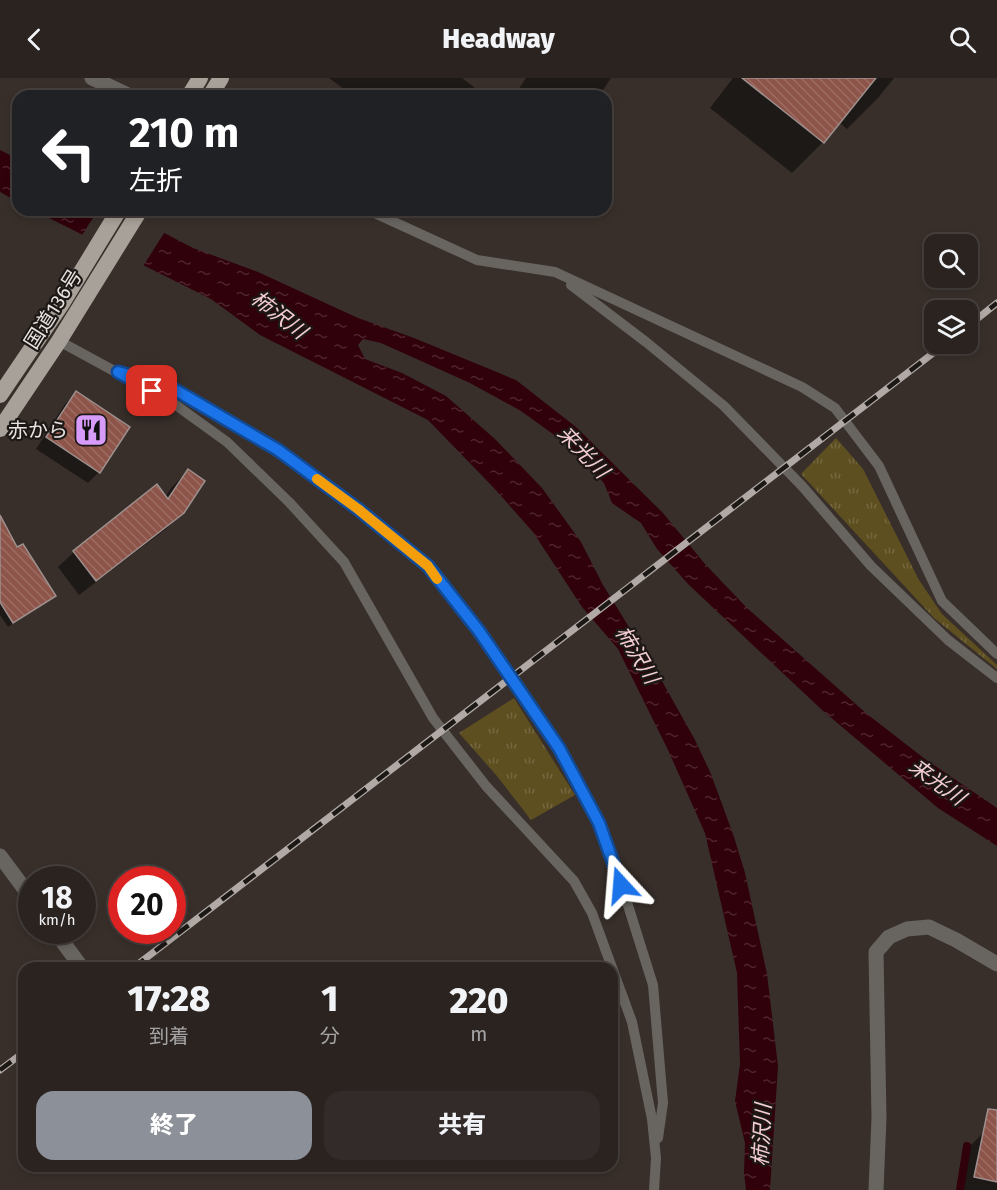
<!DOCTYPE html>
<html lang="ja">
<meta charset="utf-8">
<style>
body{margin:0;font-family:"Fira Sans","Noto Sans JP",sans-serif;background:#322b29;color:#f1f3f6;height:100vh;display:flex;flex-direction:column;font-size:22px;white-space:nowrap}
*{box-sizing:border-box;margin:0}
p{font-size:20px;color:#a5a4a5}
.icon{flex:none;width:33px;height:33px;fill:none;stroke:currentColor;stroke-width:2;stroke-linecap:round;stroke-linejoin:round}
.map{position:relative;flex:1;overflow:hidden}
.details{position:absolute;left:18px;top:884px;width:600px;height:210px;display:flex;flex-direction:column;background:#2a2320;border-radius:18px;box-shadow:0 3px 9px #0003,0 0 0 2px #46403e}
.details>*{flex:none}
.guide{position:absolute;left:12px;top:12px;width:600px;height:126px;border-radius:18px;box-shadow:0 3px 9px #0003,0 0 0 2px #46403e;background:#202124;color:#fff;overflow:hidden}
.fabs{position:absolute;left:924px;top:156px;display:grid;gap:12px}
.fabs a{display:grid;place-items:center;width:54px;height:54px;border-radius:12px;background:#2a2320;box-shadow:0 3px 9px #0003,0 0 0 2px #46403e;font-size:30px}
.speed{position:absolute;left:18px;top:788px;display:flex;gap:12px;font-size:30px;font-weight:700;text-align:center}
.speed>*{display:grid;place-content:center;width:78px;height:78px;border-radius:50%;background:#2a2320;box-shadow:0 3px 9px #0003,0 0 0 2px #46403e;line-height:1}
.speed small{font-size:15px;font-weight:400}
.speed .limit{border:9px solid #d22;background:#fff;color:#111}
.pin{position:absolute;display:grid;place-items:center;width:51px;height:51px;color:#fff;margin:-26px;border-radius:12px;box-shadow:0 3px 9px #0006}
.me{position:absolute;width:66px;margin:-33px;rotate:341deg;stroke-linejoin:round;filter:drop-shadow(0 0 4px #0008)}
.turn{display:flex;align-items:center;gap:21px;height:126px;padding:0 18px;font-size:27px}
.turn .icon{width:78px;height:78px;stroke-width:2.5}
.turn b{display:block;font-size:42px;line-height:51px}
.eta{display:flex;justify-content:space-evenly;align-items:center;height:102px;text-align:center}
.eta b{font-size:36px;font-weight:800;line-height:42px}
.action{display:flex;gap:12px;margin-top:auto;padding:12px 18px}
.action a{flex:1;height:69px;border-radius:18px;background:#8c9099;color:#fff;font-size:24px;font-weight:800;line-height:69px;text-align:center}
.action a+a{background:#322b29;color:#f1f3f6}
header{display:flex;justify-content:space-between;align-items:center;height:78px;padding:0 18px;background:#2a2320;font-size:27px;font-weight:800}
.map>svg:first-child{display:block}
</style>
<header><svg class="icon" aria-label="back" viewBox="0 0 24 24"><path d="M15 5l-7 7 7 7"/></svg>Headway<svg class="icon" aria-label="search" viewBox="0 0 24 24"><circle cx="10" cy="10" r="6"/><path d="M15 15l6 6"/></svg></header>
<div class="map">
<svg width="997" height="1112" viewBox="0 0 997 1112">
<defs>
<pattern id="grass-tufts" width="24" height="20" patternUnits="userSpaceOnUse" patternTransform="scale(1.5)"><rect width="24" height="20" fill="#5e4f20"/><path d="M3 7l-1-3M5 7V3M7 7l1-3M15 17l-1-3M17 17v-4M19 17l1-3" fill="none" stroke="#756840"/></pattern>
<pattern id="water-ripples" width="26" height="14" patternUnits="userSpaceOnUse" patternTransform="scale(1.5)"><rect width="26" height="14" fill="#30000b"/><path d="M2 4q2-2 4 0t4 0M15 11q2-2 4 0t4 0" fill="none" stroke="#4e252e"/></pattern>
<pattern id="building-back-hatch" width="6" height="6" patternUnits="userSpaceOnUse" patternTransform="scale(1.5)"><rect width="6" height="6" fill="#8d5449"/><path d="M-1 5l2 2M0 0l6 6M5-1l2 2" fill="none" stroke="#9d6c63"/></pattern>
</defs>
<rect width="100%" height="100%" fill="#382f2a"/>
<!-- grass -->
<g fill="url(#grass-tufts)">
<path d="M836,360l27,31 56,111 23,34 55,51v4l-63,-51 -133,-144z"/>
<path d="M514,620l61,97 -44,25 -34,-44 -38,-43z"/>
</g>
<!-- water -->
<g fill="url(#water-ripples)">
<path d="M0,72l18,9v43l-18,-10z"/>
<path d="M33,132h87l73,38 65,24 100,46 56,20 102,42 60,47 87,86 42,51 42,44 120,106 58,45 72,49v38l-59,-38 -116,-98 -134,-126 -31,-35 -16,-26 -29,-20 -8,-20 -40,-41 -43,-31 -51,-28 -89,-40 -18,-4 -5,6 7,14 37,14 44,23 49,43 47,49 39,54 22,43 55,89 37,66 16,34 23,63 11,36 22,101 11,92 -8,124h-24l-2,-17 1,-30 -10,-42 5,-37 -3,-91 -32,-140 -37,-83 -50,-101 -36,-42 -49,-75 -40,-45 -65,-67 -168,-85 -49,-36z"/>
</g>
<!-- pier -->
<path fill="#382f2a" d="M98,132h29l39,20 -24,38 -62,-30z"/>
<!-- shadow -->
<g fill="#0007">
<path d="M329,0h133l12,9 -6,9h-115z"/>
<path d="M526,0h85l-12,18h-85z"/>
<path d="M733,0h161l-16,20 -31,31 -8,-7 -16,20 -31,31 -82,-65z"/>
<path d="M76,315l52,35 -29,44 -11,11 -52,-34 29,-45z"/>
<path d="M188,393l-6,41 -16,17 -87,66 -21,-28 16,-15 91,-55 7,-10z"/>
<path d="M0,440l17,31 37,47 -46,31 -8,-12z"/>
<path d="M985,1053l12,3v56h-38l9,-42z"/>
</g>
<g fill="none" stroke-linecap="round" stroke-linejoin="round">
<!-- stream -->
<path stroke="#30000b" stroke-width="8" d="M960,1112l7,-44"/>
</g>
<!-- building -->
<g fill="url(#building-back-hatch)" stroke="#9d908e" stroke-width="1.5">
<path d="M742,0h134l-52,65z"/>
<path d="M76,313l54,36 -30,46 -54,-36z"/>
<path d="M188,391l17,12 -21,32 -88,68 -23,-30 84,-67 11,15z"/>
<path d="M0,437l17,32 6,-3 33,52 -43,27 -13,-21z"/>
<path d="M988,1031l9,1v72l-23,-5z"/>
</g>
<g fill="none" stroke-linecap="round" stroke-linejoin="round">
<!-- service -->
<g stroke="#686561" stroke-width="10">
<path d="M368,132l109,50 78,12 247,115 33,21 44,58 63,135 55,53"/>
<path d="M571,207l75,57 78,64 79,81 68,79 77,74 49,38"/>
<path d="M59,263l114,62 54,39 62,60 55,60 89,156 53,68 88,95 18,32 40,109 20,97 4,39 -2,32"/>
<path d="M139,300l33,10 106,62 80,59 70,57 51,65 22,31 58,86 40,75 16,41 38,121 10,118 -5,35"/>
</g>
<!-- minor -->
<g stroke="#686561" stroke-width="15">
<path d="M92,0l38,18"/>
<path d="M0,778l32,43"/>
<path d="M54,852l28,38"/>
<path d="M876,1112l3,-72 -3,-166 13,-15 18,-8 22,-2 27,13 41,24"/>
</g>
<!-- trunk -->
<g stroke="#a8a199" stroke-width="16">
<path d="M189,18l11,-18"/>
<path d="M210,18l11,-18"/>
<path d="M0,317l61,-90 58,-95"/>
<path d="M0,351l59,-88 81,-131"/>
</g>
<!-- rail casing -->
<g stroke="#b0a9a5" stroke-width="7">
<g id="rail">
<path d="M968,248l29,-23"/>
<path d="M133,890l812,-624"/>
<path d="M0,992l24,-18"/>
</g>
</g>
<!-- rail -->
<use href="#rail" stroke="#1c1816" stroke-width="4.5" stroke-dasharray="14" stroke-linecap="butt"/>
</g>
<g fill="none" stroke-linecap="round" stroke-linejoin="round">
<!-- route casing -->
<g stroke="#114b97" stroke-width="15">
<path id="route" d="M152,313l-34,-19 54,16 106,62 80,59 70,57 51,65 80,117 40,75 22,62"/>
</g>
<!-- route -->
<use href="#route" stroke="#1a73e8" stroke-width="10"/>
<!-- slow -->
<path stroke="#f59e0b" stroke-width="10" d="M317,401l41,30 70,57 9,13"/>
</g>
<!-- icons -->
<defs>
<g id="restaurant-square" transform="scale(1.725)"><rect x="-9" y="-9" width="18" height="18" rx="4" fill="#d79bf9" stroke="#1c1816"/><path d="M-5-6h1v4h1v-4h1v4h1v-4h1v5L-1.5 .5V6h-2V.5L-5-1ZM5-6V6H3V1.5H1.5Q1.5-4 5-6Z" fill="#111"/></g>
</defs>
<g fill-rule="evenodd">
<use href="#restaurant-square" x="91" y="352"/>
</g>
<g text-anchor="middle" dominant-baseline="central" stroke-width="4.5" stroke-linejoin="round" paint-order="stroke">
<!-- street labels -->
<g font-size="20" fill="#e8e2df" stroke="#1c1816">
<text transform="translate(53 231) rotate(-58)">国道136号</text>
</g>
<!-- poi labels -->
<g font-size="20" fill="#e8e2df" stroke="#1c1816" text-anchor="end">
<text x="68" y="352">赤から</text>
</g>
<!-- water labels -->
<g font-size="21" font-style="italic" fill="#f4cdd1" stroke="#1c1816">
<text transform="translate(279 237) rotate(38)">柿沢川</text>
<text transform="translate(583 374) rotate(46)">来光川</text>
<text transform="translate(637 577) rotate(59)">柿沢川</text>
<text transform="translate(937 704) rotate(36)">来光川</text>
<text transform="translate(762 1057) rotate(-87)">柿沢川</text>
</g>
</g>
</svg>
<div class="fabs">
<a><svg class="icon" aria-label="search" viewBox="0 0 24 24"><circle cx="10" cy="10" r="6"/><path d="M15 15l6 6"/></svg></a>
<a><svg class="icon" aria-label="layers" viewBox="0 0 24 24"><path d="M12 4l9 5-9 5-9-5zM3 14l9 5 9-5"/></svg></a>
</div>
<div class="speed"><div>18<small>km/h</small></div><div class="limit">20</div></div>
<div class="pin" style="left:152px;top:313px;background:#d93025"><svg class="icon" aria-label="arrive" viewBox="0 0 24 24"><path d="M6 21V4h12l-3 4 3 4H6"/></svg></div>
<svg class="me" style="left:621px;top:807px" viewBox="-20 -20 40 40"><path d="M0-17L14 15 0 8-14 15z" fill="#1a73e8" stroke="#fff" stroke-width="4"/></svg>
<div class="guide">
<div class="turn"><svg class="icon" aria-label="left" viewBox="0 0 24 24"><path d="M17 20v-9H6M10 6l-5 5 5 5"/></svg><div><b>210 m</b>左折</div></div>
</div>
<section class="details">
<div class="eta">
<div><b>17:28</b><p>到着</p></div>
<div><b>1</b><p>分</p></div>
<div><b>220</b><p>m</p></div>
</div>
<div class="action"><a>終了</a><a>共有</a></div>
</section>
</div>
